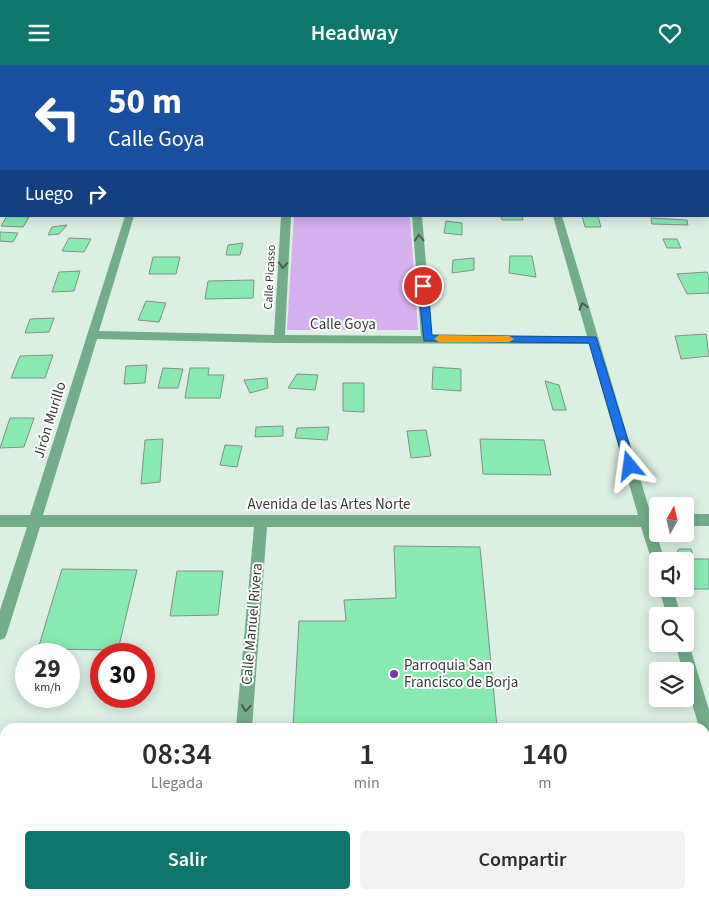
<!DOCTYPE html>
<html lang="es">
<meta charset="utf-8">
<style>
body{margin:0;font-family:"Source Sans 3",sans-serif;background:#f2f2f3;color:#2b2b33;height:100vh;display:flex;flex-direction:column;font-size:19px;white-space:nowrap}
*{box-sizing:border-box;margin:0}
p{font-size:16px;color:#7c7c81}
.icon{flex:none;width:28px;height:28px;fill:none;stroke:currentColor;stroke-width:2;stroke-linecap:round;stroke-linejoin:round}
.map{position:relative;flex:1;overflow:hidden}
.sheet{position:absolute;left:0px;top:658px;width:710px;height:176px;display:flex;flex-direction:column;background:#fff;border-radius:15px 15px 0 0;box-shadow:0 2px 12px #0003}
.sheet>*{flex:none}
.top-card{position:absolute;left:0px;top:0px;width:710px;height:152px;box-shadow:0 2px 12px #0003;background:#1a4fa0;color:#fff;overflow:hidden}
.needle{width:32px;rotate:8deg}
.controls{position:absolute;left:649px;top:432px;display:grid;gap:10px}
.controls a{display:grid;place-items:center;width:45px;height:45px;border-radius:5px;background:#fff;box-shadow:0 2px 12px #0003;font-size:25px}
.speed{position:absolute;left:15px;top:578px;display:flex;gap:10px;font-size:25px;font-weight:700;text-align:center}
.speed>*{display:grid;place-content:center;width:65px;height:65px;border-radius:50%;background:#fff;box-shadow:0 2px 12px #0003;line-height:1}
.speed small{font-size:12px;font-weight:400}
.speed .limit{border:8px solid #d22;background:#fff;color:#111}
.pin{position:absolute;display:grid;place-items:center;width:42px;height:42px;color:#fff;margin:-21px;border:2px solid #fff;border-radius:50%;box-shadow:0 1px 5px #0007}
.me{position:absolute;width:55px;margin:-28px;rotate:344deg;stroke-linejoin:round;filter:drop-shadow(0 0 4px #0008)}
.turn{display:flex;align-items:center;gap:18px;height:105px;padding:0 25px;font-size:22px}
.turn .icon{width:65px;height:65px;stroke-width:2.5}
.turn b{display:block;font-size:35px;line-height:42px}
.then{display:flex;align-items:center;height:48px;padding:0 25px;background:#0003;gap:10px;font-size:19px}
.eta{display:flex;justify-content:space-evenly;align-items:center;height:85px;text-align:center}
.eta b{font-size:30px;font-weight:600;line-height:35px}
.action{display:flex;gap:10px;margin-top:auto;padding:10px 25px}
.action a{flex:1;height:58px;border-radius:5px;background:#0f766e;color:#fff;font-size:20px;font-weight:600;line-height:58px;text-align:center}
.action a+a{background:#f2f2f3;color:#2b2b33}
header{display:flex;justify-content:space-between;align-items:center;height:65px;padding:0 25px;background:#0f766e;color:#fff;font-size:22px;font-weight:600}
.map>svg:first-child{display:block}
</style>
<header><svg class="icon" aria-label="menu" viewBox="0 0 24 24"><path d="M4 6h16M4 12h16M4 18h16"/></svg>Headway<svg class="icon" aria-label="heart" viewBox="0 0 24 24"><path d="M12 20l-8-8c-3-5 5-10 8-4 3-6 11-1 8 4z"/></svg></header>
<div class="map">
<svg width="709" height="833" viewBox="0 0 709 833">
<rect width="100%" height="100%" fill="#dcefe3"/>
<!-- green -->
<path fill="#d5afee" d="M294,151h116l8,114h-131z"/>
<!-- building -->
<g fill="#88eab0" stroke="#809186">
<path d="M7,151h4l18,1 -6,10 -22,-1z"/>
<path d="M501,151h21l1,4h-21z"/>
<path d="M582,151h16l3,11h-16z"/>
<path d="M651,153l36,2 1,5 -36,-1z"/>
<path d="M446,156l16,2v12l-18,-2z"/>
<path d="M67,160l-8,9 -11,1 4,-8z"/>
<path d="M0,167l18,1 -5,9 -13,-1z"/>
<path d="M69,173l22,1 -7,13 -22,-1z"/>
<path d="M663,174h14l4,9h-14z"/>
<path d="M243,178l-3,12h-14l2,-10z"/>
<path d="M510,191h22l4,21 -27,-4z"/>
<path d="M153,192h27l-4,17h-27z"/>
<path d="M474,193v12l-22,3 1,-13z"/>
<path d="M80,206l-6,20 -22,1 7,-20z"/>
<path d="M707,207l2,4v17l-22,1 -10,-20z"/>
<path d="M254,215l-1,18 -48,1 3,-18z"/>
<path d="M146,236l20,2 -7,19 -21,-2z"/>
<path d="M54,253l-5,14 -24,1 5,-14z"/>
<path d="M706,269l3,22 -28,3 -6,-23z"/>
<path d="M53,290l-8,23h-34l9,-22z"/>
<path d="M147,300l-2,18 -21,1 2,-18z"/>
<path d="M433,302l28,2v22l-29,-2z"/>
<path d="M163,303l20,1 -5,19h-20z"/>
<path d="M190,303h19l-1,7h16l-4,23h-35z"/>
<path d="M297,309l21,1 -3,15 -27,-2z"/>
<path d="M267,313l1,10 -18,5 -6,-13z"/>
<path d="M545,316l14,4 7,25h-13z"/>
<path d="M343,318h21v29l-21,-1z"/>
<path d="M10,353h24l-10,29 -24,1z"/>
<path d="M283,361v10l-28,1 1,-10z"/>
<path d="M329,362l-2,13 -32,-2 2,-10z"/>
<path d="M426,365l5,26 -20,2 -4,-27z"/>
<path d="M163,374l-3,43 -19,2 4,-44z"/>
<path d="M480,374l64,1 7,35 -68,-1z"/>
<path d="M225,380l17,1 -5,21 -17,-2z"/>
<path d="M394,481l86,1 17,180h-204l6,-106h47l-2,-21 52,-2z"/>
<path d="M679,484h12l3,10h15v30h-23l-1,-28h-7l-2,-7z"/>
<path d="M62,504l75,1 -19,80 -80,-1z"/>
<path d="M177,506h46l-5,44 -48,1z"/>
<path d="M0,811h5v18h34v4h-39z"/>
</g>
<g fill="none" stroke-linecap="round" stroke-linejoin="round">
<!-- minor -->
<g fill="#71ad89" fill-rule="evenodd">
<path d="M55,0h8v1h-7z"/>
<path d="M509,0h8v1h-7z"/>
<rect x="0" y="62" width="1" height="4"/>
<path d="M1,114v7l-1,1v-7z"/>
<path d="M125,151h9l-35,115 175,4 7,-119h10l-6,119 136,1 -9,-120h10l10,120h155l-34,-120h9l89,299h7v12h-4l11,34h-7v6l-5,-2 -12,-38h-374l-15,200h-16l18,-200h-214l-33,106 -2,5 -5,2v-30l27,-83h-27v-12h30zM97,274l182,4 310,1 49,171h-595z"/>
<rect x="685" y="449" width="24" height="12"/>
<path d="M659,524h14l8,27h-14z"/>
<path d="M685,573l4,6 20,66v34l-4,-2v-15h-6l-14,-47v-9h-2l-8,-27h10z"/>
<path d="M222,829h18l-1,4h-18z"/>
</g>
</g>
<!-- one-way arrows -->
<defs><path id="oneway-chevron" d="M-2-3.5L2.5 0L-2 3.5" fill="none" stroke-width="1.6" stroke-linecap="round" stroke-linejoin="round" transform="scale(1.25)"/></defs>
<g stroke="#475e50">
<use href="#oneway-chevron" transform="translate(419 173) rotate(-94)"/>
<use href="#oneway-chevron" transform="translate(283 200) rotate(93)"/>
<use href="#oneway-chevron" transform="translate(583 241) rotate(-106)"/>
<use href="#oneway-chevron" transform="translate(246 643) rotate(95)"/>
</g>
<!-- route -->
<path fill="#1a73e8" stroke="#114b97" d="M423,218l5,3 4,49 164,2 40,129 -2,4 -4,1 -5,-5 -36,-123 -165,-2 -6,-55z"/>
<!-- slow -->
<path fill="#f59e0b" d="M439,270l70,1 5,3 -5,3h-70l-5,-3z"/>
<!-- markers -->
<circle fill="#7e34a5" stroke="#fff" stroke-width="2" cx="394" cy="609" r="5"/>
<g text-anchor="middle" dominant-baseline="central" stroke-width="4" stroke-linejoin="round" paint-order="stroke">
<!-- far-street labels -->
<g font-size="12" fill="#353c37" stroke="#fff">
<text transform="translate(270 212) rotate(-87)">Calle Picasso</text>
</g>
<!-- street labels -->
<g font-size="15" fill="#353c37" stroke="#fff">
<text x="343" y="259">Calle Goya</text>
<text transform="translate(50 355) rotate(-73)">Jirón Murillo</text>
<text x="329" y="439">Avenida de las Artes Norte</text>
<text transform="translate(252 559) rotate(-85)">Calle Manuel Rivera</text>
</g>
<!-- poi labels -->
<g font-size="15" fill="#353c37" stroke="#fff" text-anchor="start">
<text x="404" y="600">Parroquia San<tspan x="404" dy="17">Francisco de Borja</tspan></text>
</g>
</g>
</svg>
<div class="controls">
<a><svg class="needle" viewBox="-14 -14 28 28"><path d="M0-13l5 13h-10z" fill="#e53935"/><path d="M0 13l5-13h-10z" fill="#7c7c81"/></svg></a>
<a><svg class="icon" aria-label="sound" viewBox="0 0 24 24"><path d="M4 9h4l5-4v14l-5-4H4zM17 9q2 3 0 6"/></svg></a>
<a><svg class="icon" aria-label="search" viewBox="0 0 24 24"><circle cx="10" cy="10" r="6"/><path d="M15 15l6 6"/></svg></a>
<a><svg class="icon" aria-label="layers" viewBox="0 0 24 24"><path d="M12 4l9 5-9 5-9-5zM3 14l9 5 9-5"/></svg></a>
</div>
<div class="speed"><div>29<small>km/h</small></div><div class="limit">30</div></div>
<div class="pin" style="left:423px;top:221px;background:#d93025"><svg class="icon" aria-label="arrive" viewBox="0 0 24 24"><path d="M6 21V4h12l-3 4 3 4H6"/></svg></div>
<svg class="me" style="left:630px;top:401px" viewBox="-20 -20 40 40"><path d="M0-17L14 15 0 8-14 15z" fill="#1a73e8" stroke="#fff" stroke-width="4"/></svg>
<div class="top-card">
<div class="turn"><svg class="icon" aria-label="left" viewBox="0 0 24 24"><path d="M17 20v-9H6M10 6l-5 5 5 5"/></svg><div><b>50 m</b>Calle Goya</div></div>
<div class="then">Luego<svg class="icon" aria-label="right" viewBox="0 0 24 24"><path d="M7 20v-9h11M14 6l5 5-5 5"/></svg></div>
</div>
<section class="sheet">
<div class="eta">
<div><b>08:34</b><p>Llegada</p></div>
<div><b>1</b><p>min</p></div>
<div><b>140</b><p>m</p></div>
</div>
<div class="action"><a>Salir</a><a>Compartir</a></div>
</section>
</div>
